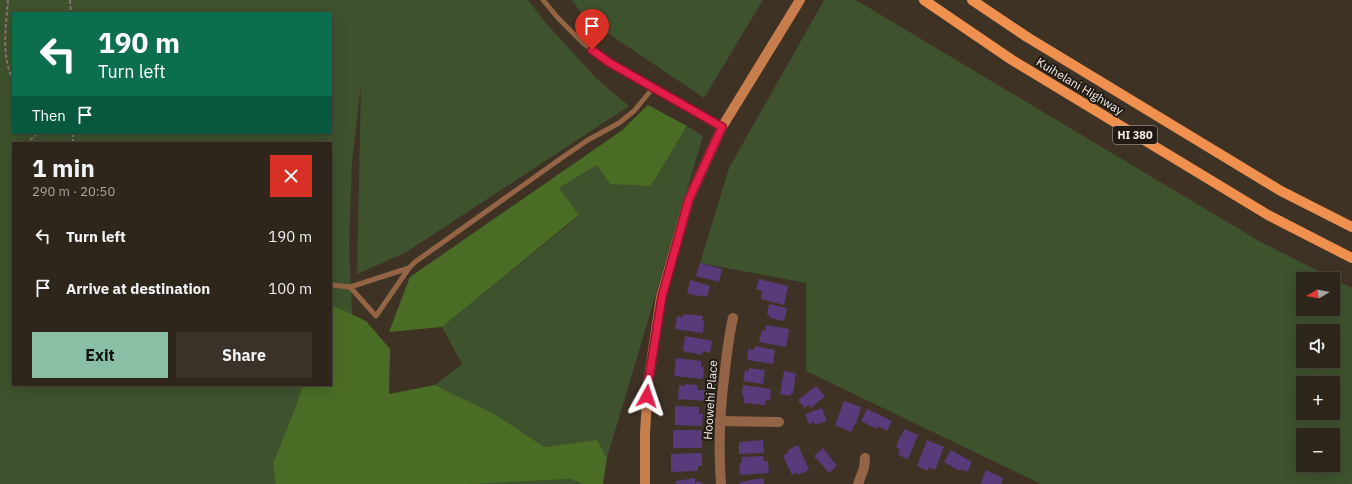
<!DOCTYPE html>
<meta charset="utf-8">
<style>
body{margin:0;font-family:"IBM Plex Sans",sans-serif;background:#3a3228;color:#f1f3f6;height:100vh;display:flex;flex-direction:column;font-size:15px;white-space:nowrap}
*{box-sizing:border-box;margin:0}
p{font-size:13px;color:#a7a5a3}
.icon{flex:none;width:22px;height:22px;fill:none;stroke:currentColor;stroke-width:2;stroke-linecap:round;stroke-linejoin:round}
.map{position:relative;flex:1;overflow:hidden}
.sheet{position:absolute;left:12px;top:142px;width:320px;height:244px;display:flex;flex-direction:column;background:#2e261b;border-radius:0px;box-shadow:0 4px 16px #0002,0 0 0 1px #49433a}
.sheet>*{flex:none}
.top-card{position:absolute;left:12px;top:12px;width:320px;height:122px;border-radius:0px;box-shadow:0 4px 16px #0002,0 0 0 1px #49433a;background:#0b6e4f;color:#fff;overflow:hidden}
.needle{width:26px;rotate:260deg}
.controls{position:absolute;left:1296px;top:272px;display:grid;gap:8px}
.controls a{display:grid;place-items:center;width:44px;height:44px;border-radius:0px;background:#2e261b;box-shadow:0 4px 16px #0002,0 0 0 1px #49433a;font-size:20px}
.pin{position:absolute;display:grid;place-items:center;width:34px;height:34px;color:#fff;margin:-41px -17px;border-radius:50% 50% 50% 0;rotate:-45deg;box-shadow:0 0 4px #0007}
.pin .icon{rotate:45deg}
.me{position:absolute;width:44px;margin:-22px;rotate:5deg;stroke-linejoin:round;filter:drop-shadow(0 0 3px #0008)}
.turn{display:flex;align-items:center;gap:14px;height:84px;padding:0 20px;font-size:18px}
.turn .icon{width:52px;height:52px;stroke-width:2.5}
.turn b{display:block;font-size:28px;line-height:34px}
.then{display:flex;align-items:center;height:38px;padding:0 20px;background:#0003;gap:8px;font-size:15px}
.round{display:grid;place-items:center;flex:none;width:42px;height:42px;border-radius:0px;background:#3a3228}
.headline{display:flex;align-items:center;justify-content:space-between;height:68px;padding:0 20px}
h1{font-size:24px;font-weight:800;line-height:30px}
.cta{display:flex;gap:8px;margin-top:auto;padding:8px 20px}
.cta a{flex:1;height:46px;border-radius:0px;background:#8abfa5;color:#111;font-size:16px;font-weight:800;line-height:46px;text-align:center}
.cta a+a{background:#3a3228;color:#f1f3f6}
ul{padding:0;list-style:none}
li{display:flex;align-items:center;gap:12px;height:52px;padding:0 20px}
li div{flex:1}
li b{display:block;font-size:15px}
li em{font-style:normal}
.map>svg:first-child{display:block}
</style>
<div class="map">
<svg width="1352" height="484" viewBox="0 0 1352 484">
<rect width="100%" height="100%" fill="#3e3224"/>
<!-- green -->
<g fill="#3e522d" fill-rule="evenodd">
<path d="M0,0h528l17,22 52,57 32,27 -224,147 -48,21 4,-188 -9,76 -3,84 6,134 -20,104h-335zM13,13h318v120h-318zM13,143h318v242h-318z"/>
<path d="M572,0h191l-59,98 -120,-81z"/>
<path d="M824,0h32l403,241 93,47v196h-311l-235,-113v-88l-106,-20 29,-95zM1303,279h30v30h-30zM1303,331h30v30h-30zM1303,383h30v30h-30zM1303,435h30v30h-30z"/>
<path d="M687,126l16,10 -96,322 -10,-18 -53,7 -46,-31 -63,-31 27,-21 -20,-37 137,-111 -20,-28 38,-23 54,21z"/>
<path d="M570,479l14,5h-114l4,-1z"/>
</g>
<!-- forest -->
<g fill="#4a6d26">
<path d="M648,105l39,21 -36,60 -41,-2 -13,-19 -38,23 20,27 -137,112 -53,5 21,-55 211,-146z"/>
<path d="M334,306l32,15 24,28 -1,45 46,-9 63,31 46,31 53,-7 10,18 -4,26h-19l-14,-5 -100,5h-194l-3,-20 22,-55 8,-24h28v-72z"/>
</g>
<!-- building -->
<g fill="#593a7a">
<path d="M700,263l22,6 -3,13 -23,-6z"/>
<path d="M759,279l29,7 -4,19 -23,-6 1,-8 -6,-2z"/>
<path d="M690,280l20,6 -3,11 -7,-2v2l-13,-4z"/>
<path d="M769,304l18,4 -3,13 -14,-3v-2l-3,-1z"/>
<path d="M683,314l20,2 -1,4 2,1 -1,12 -28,-4 2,-13 6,1z"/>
<path d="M766,325l23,4 -3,18 -27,-5 3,-12 3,1z"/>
<path d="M685,336l27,5 -2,12 -7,-2 -1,4 -19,-4z"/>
<path d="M755,346l20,4 -2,14 -26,-4 1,-11 6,1z"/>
<path d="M676,358l25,3v6h3l-1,12 -29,-3z"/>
<path d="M749,368l16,2 -2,14 -20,-3 2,-11 4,1z"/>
<path d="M784,371l12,2 -3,21 -2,-1 -1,3 -10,-2z"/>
<path d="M685,384l12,1v5h8l-1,11 -26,-2 1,-14 6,1z"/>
<path d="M743,385l28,4 -1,12 -4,-1 -1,5 -21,-2v-7h-2z"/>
<path d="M816,386l9,10 -14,12 -2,-3 -4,3 -7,-8z"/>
<path d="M844,401l17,6 -5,17h-1l-4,8 -16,-7z"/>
<path d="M675,406l24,1v7h4l-1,12 -27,-1z"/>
<path d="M822,408l5,13 -12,4 -1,-3 -5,2 -4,-10z"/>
<path d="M867,409l25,12 -5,10 -9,-5 -1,3 -16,-8z"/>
<path d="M904,429l14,6 -10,24 -10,-4 2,-6 -4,-2 5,-12h1z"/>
<rect x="673" y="430" width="29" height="18"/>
<path d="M763,440l1,13 -25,1v-12z"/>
<path d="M927,440l17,7 -9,23 -6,-3 -1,4 -11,-5z"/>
<path d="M798,445l11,25 -11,5 -1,-3 -5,3 -9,-19 6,-4 -1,-2z"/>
<path d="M823,448l14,18 -8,7 -15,-17z"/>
<path d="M951,450l21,12 -5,10 -6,-3 -1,2 -16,-9z"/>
<path d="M702,453v13h-4v5l-27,1v-18z"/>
<path d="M763,456l1,5h4l1,12 -29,2 -1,-11 2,-1 1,-6z"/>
<path d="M986,470l17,8 -2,6h-21z"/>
<path d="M695,478v4h7v2h-26v-3z"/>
<path d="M764,478v6h-24v-2z"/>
</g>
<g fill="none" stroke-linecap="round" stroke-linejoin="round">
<!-- path -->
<g stroke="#80766a" stroke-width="2" stroke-dasharray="4 2" stroke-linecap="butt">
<path d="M8,0c-2,26 -7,56 5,80"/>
<path d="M70,0l1,13"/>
<path d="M73,133v10"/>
<path d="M30,140l5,-4 1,-3"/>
</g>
<!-- service -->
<g stroke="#936446" stroke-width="5">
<path d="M543,0l15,18 25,25 27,20 112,64"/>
<path d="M331,285l19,2 59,-19"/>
<path d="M350,287l26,29 33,-48 6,-6 148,-105 25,-17 31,-17 15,-12 19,-23"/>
</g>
<!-- minor -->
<g stroke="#936446" stroke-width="10">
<path d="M720,421l59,1"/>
<path d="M721,484c-3,-38 -1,-76 4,-114 2,-18 4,-35 8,-52"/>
<path d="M858,484l6,-16 1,-10"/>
</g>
<!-- secondary -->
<path stroke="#c87d4c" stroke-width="10" d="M645,484v-51l3,-49 13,-87 28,-98 33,-72 78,-127"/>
<!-- primary -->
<g stroke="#f0904e" stroke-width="10">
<path d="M924,0l88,60 256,155 84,43"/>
<path d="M972,0l55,37 254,154 71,36"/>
</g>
</g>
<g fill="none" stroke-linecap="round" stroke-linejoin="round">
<!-- route casing -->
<g stroke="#92132f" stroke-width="10">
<path id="route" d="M592,50l18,13 112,64 -33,72 -27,98 -14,87 -1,12"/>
</g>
<!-- route -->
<use href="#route" stroke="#e11d48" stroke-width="7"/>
</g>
<g text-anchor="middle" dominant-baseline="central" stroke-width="4" stroke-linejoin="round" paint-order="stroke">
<!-- shield labels -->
<rect fill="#201b15" stroke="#b6afa7" stroke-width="1" x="1113" y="126" width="44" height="18" rx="3"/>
<g font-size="11" font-weight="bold" fill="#f7efe6">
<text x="1135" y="135">HI 380</text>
</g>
<!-- street labels -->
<g font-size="12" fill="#f7efe6" stroke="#201b15">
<text transform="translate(1080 86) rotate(31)">Kuihelani Highway</text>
<text transform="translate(710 400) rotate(-86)">Hoowehi Place</text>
</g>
</g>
</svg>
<div class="controls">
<a><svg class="needle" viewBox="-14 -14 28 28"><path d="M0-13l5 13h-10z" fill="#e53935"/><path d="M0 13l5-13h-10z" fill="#a7a5a3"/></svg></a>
<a><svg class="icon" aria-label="sound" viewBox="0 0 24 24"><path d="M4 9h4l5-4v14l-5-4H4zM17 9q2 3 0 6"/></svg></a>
<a>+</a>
<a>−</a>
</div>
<div class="pin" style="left:592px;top:50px;background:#d93025"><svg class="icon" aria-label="arrive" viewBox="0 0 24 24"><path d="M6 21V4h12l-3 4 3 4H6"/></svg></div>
<svg class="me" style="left:647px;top:396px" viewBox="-20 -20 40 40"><path d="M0-17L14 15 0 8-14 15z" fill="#e11d48" stroke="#fff" stroke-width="4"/></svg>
<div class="top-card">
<div class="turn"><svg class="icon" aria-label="left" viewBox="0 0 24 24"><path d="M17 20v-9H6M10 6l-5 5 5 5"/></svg><div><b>190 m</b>Turn left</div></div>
<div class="then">Then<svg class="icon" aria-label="arrive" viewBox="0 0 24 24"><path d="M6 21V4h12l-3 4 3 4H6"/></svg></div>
</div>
<section class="sheet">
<div class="headline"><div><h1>1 min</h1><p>290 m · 20:50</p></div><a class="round" style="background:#d93025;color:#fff"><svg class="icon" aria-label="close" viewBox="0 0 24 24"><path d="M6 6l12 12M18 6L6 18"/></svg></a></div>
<ul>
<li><svg class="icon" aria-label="left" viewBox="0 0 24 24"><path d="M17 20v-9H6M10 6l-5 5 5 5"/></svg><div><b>Turn left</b></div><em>190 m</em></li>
<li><svg class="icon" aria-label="arrive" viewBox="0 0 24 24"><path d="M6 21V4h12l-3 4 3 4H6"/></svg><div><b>Arrive at destination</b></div><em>100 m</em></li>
</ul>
<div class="cta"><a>Exit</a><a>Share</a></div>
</section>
</div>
